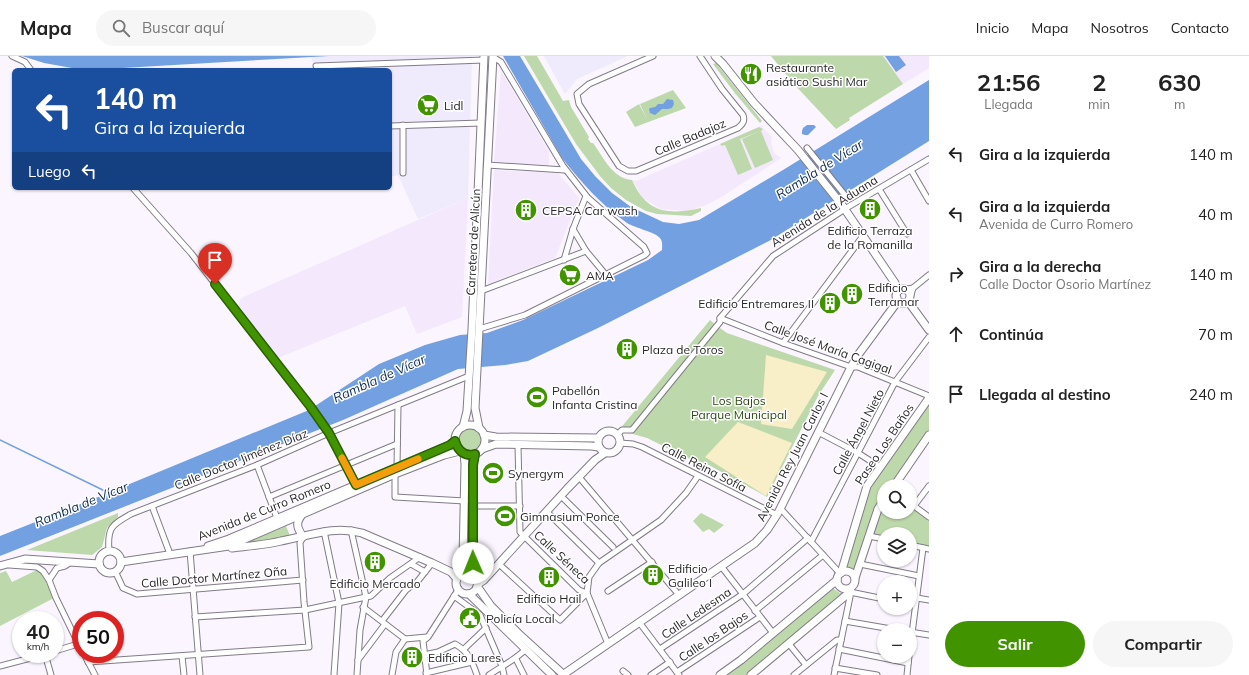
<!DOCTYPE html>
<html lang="es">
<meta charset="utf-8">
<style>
body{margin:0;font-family:Mulish,sans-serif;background:#f6f6f6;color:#222;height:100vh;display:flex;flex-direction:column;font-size:15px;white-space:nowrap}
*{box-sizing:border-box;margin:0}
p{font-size:13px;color:#767676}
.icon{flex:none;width:22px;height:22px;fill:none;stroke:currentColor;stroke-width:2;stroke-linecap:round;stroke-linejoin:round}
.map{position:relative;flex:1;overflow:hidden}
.drawer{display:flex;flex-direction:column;background:#fff;width:320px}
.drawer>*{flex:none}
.hud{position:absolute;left:12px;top:12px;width:380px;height:122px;border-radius:6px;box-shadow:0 1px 3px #0004;background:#1a4fa0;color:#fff;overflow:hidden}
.controls{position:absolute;left:877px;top:423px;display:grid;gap:8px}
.controls a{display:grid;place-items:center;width:40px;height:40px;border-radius:50%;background:#fff;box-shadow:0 1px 3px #0004;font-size:20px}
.speed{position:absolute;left:12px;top:555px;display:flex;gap:8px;font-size:20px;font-weight:700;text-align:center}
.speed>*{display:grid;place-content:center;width:52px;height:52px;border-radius:50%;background:#fff;box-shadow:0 1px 3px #0004;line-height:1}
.speed small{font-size:10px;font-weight:400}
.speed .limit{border:6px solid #d22;background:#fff;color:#111}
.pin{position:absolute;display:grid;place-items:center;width:34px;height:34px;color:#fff;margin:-41px -17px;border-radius:50% 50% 50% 0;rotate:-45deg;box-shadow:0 0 4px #0007}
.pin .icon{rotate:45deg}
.me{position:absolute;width:44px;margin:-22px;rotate:359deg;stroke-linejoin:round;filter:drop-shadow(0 0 3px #0008)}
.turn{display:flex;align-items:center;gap:14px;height:84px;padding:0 16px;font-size:18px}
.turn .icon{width:52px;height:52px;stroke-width:2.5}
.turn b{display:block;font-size:28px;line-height:34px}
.then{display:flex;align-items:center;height:38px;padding:0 16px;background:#0003;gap:8px;font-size:15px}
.eta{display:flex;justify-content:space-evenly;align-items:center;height:68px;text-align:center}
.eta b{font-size:24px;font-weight:700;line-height:28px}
.action{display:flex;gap:8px;margin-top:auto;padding:8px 16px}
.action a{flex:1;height:46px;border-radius:24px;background:#419400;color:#fff;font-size:16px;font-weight:700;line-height:46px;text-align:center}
.action a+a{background:#f6f6f6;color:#222}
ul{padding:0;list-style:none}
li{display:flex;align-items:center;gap:12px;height:60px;padding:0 16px}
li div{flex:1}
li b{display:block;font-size:15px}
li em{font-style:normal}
header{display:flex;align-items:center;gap:24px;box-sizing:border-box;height:56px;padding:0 20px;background:#fff;border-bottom:1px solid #e0e0e0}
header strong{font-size:19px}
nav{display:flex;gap:22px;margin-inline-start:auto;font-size:14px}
.search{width:280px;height:36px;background:#f6f6f6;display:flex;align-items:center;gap:10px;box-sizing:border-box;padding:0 14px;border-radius:22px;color:#767676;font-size:15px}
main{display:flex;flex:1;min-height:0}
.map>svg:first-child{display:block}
</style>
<header>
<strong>Mapa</strong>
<div class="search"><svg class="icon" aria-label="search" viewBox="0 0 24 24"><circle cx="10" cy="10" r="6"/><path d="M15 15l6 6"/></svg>Buscar aquí</div>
<nav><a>Inicio</a><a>Mapa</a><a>Nosotros</a><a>Contacto</a></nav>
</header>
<main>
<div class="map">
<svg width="929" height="619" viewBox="0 0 929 619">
<rect width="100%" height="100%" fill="#faf5fe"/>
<!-- commercial -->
<g fill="#efebfc">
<path d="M311,0h161l-4,142 -50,21 -20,-44 -8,2v-107h-75z"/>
<path d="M544,0h84l-51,23 -12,15z"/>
</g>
<!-- built -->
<g fill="#f4e8fc">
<path d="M883,0h46v12l-26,16z"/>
<path d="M501,15l48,80v14l-55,-2z"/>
<path d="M761,70l11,11 -1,5 3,11 7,5 -58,38 -17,9 -19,6 -26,-2 -18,-11 -11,-18 4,1z"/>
<path d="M494,114l64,3 21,25 -24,60 -67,26z"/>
<path d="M468,142l-6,119 -45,17 -12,-28 -127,52 -41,-49 4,-11z"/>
</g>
<!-- green -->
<g fill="#bdd8aa">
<path d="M524,0h13l26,45 6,-1 2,7 18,30 -1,2 3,4h2c11,15 19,35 39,37 15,34 37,35 69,28v3l-10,5 -34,-2 -11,-3 -20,-11 -15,-12 -11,-12 -24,-32z"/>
<path d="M771,0h112l20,28 -54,34 1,2 -14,9 -44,-47z"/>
<path d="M716,7l46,58 -2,2 -26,-31 -21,-28z"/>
<path d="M673,34l13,18 -51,19 -9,-15 13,-8 8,15 -7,-15z"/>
<path d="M759,71l4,2 -2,2 12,29 -18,8 -13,-29 18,-8 -20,8 12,30 -14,6 -13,-30 -3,1 -2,-2z"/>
<path d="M710,264l7,6 10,7 108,37 -17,26 -51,101 -62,-34 -11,-2 -47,-23 -28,-8z"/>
<path d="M929,349v25l-40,56h-5v7l-8,12 -21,65 -5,-3h-3l22,-79z"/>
<circle cx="470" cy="384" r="11"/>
<path d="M884,447v9h26v-6l19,14v26l-19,-4v-8h-26v2l-12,-2 9,-26z"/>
<path d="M118,457v4l-11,11 -5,19 -10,8 -65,-5z"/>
<path d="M701,457l23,12 -10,8 -5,-4 -6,3 -10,-11z"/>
<path d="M286,470l4,10 -54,10 38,-17 1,2z"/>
<path d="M39,513l15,29 -54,28v-53l6,-2 6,11z"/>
<path d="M834,529v4l6,4 6,-1 -98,83h-25z"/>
</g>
<!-- sand -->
<g fill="#f8eec8">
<path d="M766,299l61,17 -35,57 -31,-5z"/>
<path d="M738,366l54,21 -26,53 -61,-39z"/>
</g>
<!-- water -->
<g fill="#72a0e0">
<path d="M22,0h307l-224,13 -33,-1 -28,-5z"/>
<path d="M503,0h17l61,103 14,17 17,17 19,14 32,15 16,2 20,-4 84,-50 146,-90v61l-160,100 -171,87 -70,33 -23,4 -47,4 -115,51 -343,136v-20l86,-34 223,-92 70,-46 46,-19 35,-10 27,-2 36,-13 125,-60 14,-10c0,-4 1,-8 -2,-12 -5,-6 -25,-10 -33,-15 -26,-18 -46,-41 -65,-65z"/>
<path d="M885,0h14l7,9 -10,7z"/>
<path d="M667,43l6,1 1,4 -2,4 -4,1h-6l-7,6 -5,-2 -1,-4 1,-1 5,-1 3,-3h5z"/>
<path d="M807,69h7l2,2 -8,8h-3l-3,-1v-3l1,-3z"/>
</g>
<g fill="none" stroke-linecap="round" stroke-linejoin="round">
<!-- stream -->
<path stroke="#72a0e0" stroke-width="1.5" d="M0,384l109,53"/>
<!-- street casing -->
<g stroke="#827b87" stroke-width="7">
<g id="street">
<path d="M12,0l13,6 6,8"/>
<path d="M653,0l-64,28 -12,10 2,10 40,62 9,5h8l102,-43c5,-4 7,-7 5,-13l-21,-26 -22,-33"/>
<path d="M316,10l168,-6"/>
<path d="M390,70l91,-3"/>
<path d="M807,92l41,51"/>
<path d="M487,109l78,5"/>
<path d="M911,114l18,31"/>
<path d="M403,117v-48"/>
<path d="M133,132l58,65 119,153 19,27 27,52"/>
<path d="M879,133l28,45"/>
<path d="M573,173l13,22"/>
<path d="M564,204l9,-31 13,-33"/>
<path d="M907,233l6,-1 16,-13"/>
<path d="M481,235l105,-40 20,24"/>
<path d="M911,239l2,-7"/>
<path d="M720,262l63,25 68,24h7l71,29"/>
<path d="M479,273l46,-14 120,-60 2,-2 -3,-6 -56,-49 -25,-32 -62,-104 -8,-5"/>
<path d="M783,287l80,-107"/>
<path d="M818,376l40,21 22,14"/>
<path d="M618,378l4,-4h10l88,-108v-4l53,-62 75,-49 81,-48"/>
<path d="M620,387l13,1 9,3 135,68"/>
<path d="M257,409l20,53"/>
<path d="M397,412l1,-63"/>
<path d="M395,418v23l70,4"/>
<path d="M579,421l100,118"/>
<path d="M269,441l128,-53"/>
<path d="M564,443l49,48"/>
<path d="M910,447l19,14"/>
<path d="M152,450l18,48"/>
<path d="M473,450h47"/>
<path d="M914,450l15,-20"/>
<path d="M780,452l56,61 4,5"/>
<path d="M547,456l52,51"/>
<path d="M351,474l15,67 -6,33 -3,45"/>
<path d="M324,475l15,72 -5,72"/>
<path d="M869,480l15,3"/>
<path d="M811,486l84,-160 34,-45"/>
<path d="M910,489l19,4"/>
<path d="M109,495c-2,-24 3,-26 22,-37l126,-49 72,-32 140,-57"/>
<path d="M190,495l10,124"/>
<path d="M411,508l14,8"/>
<path d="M499,508l61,56 27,-27 -8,-3 -59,-58 -2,-87"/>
<path d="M860,508l59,12"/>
<path d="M9,509l28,2 6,4 6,9 7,18 25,51"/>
<path d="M721,510l52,67"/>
<path d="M115,515l8,17 14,6 166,-14"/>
<path d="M49,524l8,-12 8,-2 6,-4"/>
<path d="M608,535l44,-29"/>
<path d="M850,536l34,7"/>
<path d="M454,540l26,19 22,51 2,9"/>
<path d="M917,542l12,2"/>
<path d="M363,551l42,32 22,-2"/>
<path d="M755,555l68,-56"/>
<path d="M195,561l110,-7 61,-13 5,-1 19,-18 30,-21"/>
<path d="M382,565l24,-31 11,-8 15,-19"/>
<path d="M845,565l52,9"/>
<path d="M639,566l40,53"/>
<path d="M910,576l19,3"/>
<path d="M608,588l-21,-51 2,-16 10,-14 62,-43 25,-27 12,-17"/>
<path d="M789,588l17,21"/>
<path d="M464,593l22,-21"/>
<path d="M660,593l83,-55 65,-56"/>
<path d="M839,593l69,14"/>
<path d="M910,593l13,-101"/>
<path d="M55,595l23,-7"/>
<path d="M45,598l6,21"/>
<path d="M84,598l11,21"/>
<path d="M424,599l14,-3 17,-8c14,8 17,17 22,31"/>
<path d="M182,600l2,19"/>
<path d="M516,603l8,16"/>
<path d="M358,604l27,-36"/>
<path d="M88,606l221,-15 -5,-45 -4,-59 3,-6"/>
<path d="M0,610l46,-12"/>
<path d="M835,612l42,7"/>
<path d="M623,615l5,4"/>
<path d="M677,616l83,-55"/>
<path d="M426,617l46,-11"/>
<path d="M392,619l4,-23 9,-13"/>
<path d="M427,619l-4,-34 5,-4 30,-47"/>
<path d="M489,619c13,-9 26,-15 37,-26"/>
<path d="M651,619l19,-13"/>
<path d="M794,619l43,-35h4"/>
<path d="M834,619l18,-88"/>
<path d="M907,619l2,-19"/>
</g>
</g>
<!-- secondary casing -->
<g stroke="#827b87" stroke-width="9">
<g id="secondary">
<path d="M715,0l8,8 31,39 44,47 44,55 53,78 3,8"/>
<circle cx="903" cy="240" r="7"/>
<path d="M909,244l1,4 19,26"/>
<circle cx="470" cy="384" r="15"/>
<path d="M463,371l4,-16 5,-82 12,-273"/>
<path d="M479,372l-4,-20 18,-352"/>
<circle cx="609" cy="386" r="11"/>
<path d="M484,379l12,2 102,1"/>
<path d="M482,393l14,-5 95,2 8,1"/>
<path d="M894,430l35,-51"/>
<path d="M301,460c-6,8 -3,13 2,21"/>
<path d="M208,490l21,-7 221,-94 5,-4"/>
<path d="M232,492c16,-2 33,-3 49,-7 28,-5 52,-16 81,-8l70,30 19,9 6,7"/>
<circle cx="110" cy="506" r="11"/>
<path d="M121,506l108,-16 166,-72 49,-19 16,-4"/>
<path d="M0,510l25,-7 74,5"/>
<circle cx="846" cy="524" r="9"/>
<circle cx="467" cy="527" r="11"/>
<path d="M841,517l26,-87 62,-88"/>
<path d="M460,518l3,-12 2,-98 -1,-10"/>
<path d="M475,520l-3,-23 1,-88 2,-11"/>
<path d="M855,522l23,-69 6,-9"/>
<path d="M478,528l6,-4 83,-91 28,-29 10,-7"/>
<path d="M477,530l14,20 27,27 46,42"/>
<path d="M469,538l83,81"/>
<path d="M564,618l191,-131 12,-13 11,-17 73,-146 7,-12 37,-50 2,-7"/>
<path d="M720,619l21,-15 96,-80"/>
<path d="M751,619l99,-83"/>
</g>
</g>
<!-- street -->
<use href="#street" stroke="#fff" stroke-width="5"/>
<!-- secondary -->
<use href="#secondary" stroke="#fff" stroke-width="7"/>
</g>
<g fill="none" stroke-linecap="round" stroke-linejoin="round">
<!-- route casing -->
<g stroke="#2a6000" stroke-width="10">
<path id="route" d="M215,228l95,122 19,27 27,52 94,-40 5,-4c3,10 10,16 20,13l-2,11v98"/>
</g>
<!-- route -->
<use href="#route" stroke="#419400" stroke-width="7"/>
<!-- slow -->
<path stroke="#f59e0b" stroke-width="7" d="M342,402l14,27 62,-26"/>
</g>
<!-- icons -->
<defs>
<g id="restaurant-disc" transform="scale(1.15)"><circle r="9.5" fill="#419400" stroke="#fff"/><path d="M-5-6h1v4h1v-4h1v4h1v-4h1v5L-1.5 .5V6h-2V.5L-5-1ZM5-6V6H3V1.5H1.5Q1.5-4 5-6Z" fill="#fff"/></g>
<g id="supermarket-disc" transform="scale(1.15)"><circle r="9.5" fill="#419400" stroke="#fff"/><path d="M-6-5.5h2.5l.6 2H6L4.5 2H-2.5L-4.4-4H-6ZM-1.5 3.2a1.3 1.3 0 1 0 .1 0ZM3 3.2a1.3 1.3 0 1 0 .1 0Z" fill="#fff"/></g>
<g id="building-disc" transform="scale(1.15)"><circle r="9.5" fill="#419400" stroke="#fff"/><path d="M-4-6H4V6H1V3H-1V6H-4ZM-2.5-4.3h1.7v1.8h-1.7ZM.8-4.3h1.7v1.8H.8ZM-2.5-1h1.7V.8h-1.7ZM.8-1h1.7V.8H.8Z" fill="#fff"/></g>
<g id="stadium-disc" transform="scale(1.15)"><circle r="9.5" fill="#419400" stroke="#fff"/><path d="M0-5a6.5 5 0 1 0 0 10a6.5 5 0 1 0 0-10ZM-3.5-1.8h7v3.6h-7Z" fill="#fff"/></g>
<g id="civic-disc" transform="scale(1.15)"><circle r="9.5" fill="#419400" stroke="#fff"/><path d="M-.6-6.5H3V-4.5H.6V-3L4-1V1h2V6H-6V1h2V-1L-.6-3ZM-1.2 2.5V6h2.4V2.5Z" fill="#fff"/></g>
</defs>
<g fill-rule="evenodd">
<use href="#restaurant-disc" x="751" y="18"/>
<use href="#supermarket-disc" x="428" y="49"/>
<use href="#building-disc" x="870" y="153"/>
<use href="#building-disc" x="526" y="154"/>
<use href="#supermarket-disc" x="570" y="219"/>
<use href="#building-disc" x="852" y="238"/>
<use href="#building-disc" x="830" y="247"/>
<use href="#building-disc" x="627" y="293"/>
<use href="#stadium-disc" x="537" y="341"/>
<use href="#stadium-disc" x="493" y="417"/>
<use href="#stadium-disc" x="505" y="460"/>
<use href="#building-disc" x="375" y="506"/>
<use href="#building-disc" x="653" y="519"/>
<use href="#building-disc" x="549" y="521"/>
<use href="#civic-disc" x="470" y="562"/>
<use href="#building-disc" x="412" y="601"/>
</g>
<g text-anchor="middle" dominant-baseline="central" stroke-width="3" stroke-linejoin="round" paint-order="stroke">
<!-- poi labels -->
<g font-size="12" fill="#29262b" stroke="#fff" text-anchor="start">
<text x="766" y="11">Restaurante<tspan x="766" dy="14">asiático Sushi Mar</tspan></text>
<text x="444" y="49">Lidl</text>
<text x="542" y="154">CEPSA Car wash</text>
<text x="870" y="174" text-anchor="middle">Edificio Terraza<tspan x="870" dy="14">de la Romanilla</tspan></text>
<text x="586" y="219">AMA</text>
<text x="868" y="231">Edificio<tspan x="868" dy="14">Terramar</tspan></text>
<text x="814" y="247" text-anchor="end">Edificio Entremares II</text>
<text x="642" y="293">Plaza de Toros</text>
<text x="552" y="334">Pabellón<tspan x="552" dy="14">Infanta Cristina</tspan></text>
<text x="508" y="417">Synergym</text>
<text x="520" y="460">Gimnasium Ponce</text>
<text x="668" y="512">Edificio<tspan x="668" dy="14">Galileo I</tspan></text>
<text x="375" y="527" text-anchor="middle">Edificio Mercado</text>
<text x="549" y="542" text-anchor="middle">Edificio Hail</text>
<text x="486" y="562">Policía Local</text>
<text x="428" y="601">Edificio Lares</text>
</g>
<!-- street labels -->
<g font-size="12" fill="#29262b" stroke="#fff">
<text transform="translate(690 81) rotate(-23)">Calle Badajoz</text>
<text transform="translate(824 155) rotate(-32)">Avenida de la Aduana</text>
<text transform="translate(473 186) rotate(-87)">Carretera de Alicún</text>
<text transform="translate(828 291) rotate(20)">Calle José María Cagigal</text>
<text transform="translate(858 376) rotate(-62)">Calle Ángel Nieto</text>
<text transform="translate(884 388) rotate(-56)">Paseo Los Baños</text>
<text transform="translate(792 401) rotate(-63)">Avenida Rey Juan Carlos I</text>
<text transform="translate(241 403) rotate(-22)">Calle Doctor Jiménez Díaz</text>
<text transform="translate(704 411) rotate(27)">Calle Reina Sofía</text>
<text transform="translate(264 454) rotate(-22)">Avenida de Curro Romero</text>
<text transform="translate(562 501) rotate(43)">Calle Séneca</text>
<text transform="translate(214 521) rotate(-5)">Calle Doctor Martínez Oña</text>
<text transform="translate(696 557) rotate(-34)">Calle Ledesma</text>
<text transform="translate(713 580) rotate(-34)">Calle los Bajos</text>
</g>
<!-- park labels -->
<g font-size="12" fill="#2d4716" stroke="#fff">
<text x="739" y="344">Los Bajos<tspan x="739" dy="14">Parque Municipal</tspan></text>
</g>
<!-- water labels -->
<g font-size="13" font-style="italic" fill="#0b2a52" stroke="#fff">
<text transform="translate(819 113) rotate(-32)">Rambla de Vícar</text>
<text transform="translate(379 322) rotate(-24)">Rambla de Vícar</text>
<text transform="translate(81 448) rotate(-22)">Rambla de Vícar</text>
</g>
</g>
</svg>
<div class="controls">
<a><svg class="icon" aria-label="search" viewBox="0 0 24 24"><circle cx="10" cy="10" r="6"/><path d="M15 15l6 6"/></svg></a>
<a><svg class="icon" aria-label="layers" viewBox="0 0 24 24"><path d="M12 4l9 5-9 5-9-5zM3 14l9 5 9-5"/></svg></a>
<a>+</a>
<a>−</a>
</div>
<div class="speed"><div>40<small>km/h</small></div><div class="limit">50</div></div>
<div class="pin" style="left:215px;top:228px;background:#d93025"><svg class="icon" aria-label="arrive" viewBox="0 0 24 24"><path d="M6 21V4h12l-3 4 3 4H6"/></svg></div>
<svg class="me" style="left:473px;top:507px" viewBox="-20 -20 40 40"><circle r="19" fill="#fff"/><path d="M0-13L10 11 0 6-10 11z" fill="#419400"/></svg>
<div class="hud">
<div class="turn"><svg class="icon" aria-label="left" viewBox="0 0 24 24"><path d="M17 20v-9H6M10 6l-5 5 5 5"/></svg><div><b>140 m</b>Gira a la izquierda</div></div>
<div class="then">Luego<svg class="icon" aria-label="left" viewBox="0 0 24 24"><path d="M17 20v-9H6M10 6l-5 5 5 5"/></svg></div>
</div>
</div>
<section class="drawer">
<div class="eta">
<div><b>21:56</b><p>Llegada</p></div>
<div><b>2</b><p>min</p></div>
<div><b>630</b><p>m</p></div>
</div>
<ul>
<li><svg class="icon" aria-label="left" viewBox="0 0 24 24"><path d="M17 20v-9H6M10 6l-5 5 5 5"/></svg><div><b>Gira a la izquierda</b></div><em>140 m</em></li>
<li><svg class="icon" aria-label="left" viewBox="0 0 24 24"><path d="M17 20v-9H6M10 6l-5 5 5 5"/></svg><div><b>Gira a la izquierda</b><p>Avenida de Curro Romero</p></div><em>40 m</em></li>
<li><svg class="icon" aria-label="right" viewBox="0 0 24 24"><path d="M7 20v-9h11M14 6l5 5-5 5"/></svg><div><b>Gira a la derecha</b><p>Calle Doctor Osorio Martínez</p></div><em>140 m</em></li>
<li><svg class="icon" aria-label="ahead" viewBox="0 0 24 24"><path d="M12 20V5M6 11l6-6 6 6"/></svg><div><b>Continúa</b></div><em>70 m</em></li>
<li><svg class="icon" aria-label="arrive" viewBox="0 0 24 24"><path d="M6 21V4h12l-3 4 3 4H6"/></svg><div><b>Llegada al destino</b></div><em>240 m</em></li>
</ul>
<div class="action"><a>Salir</a><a>Compartir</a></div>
</section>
</main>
